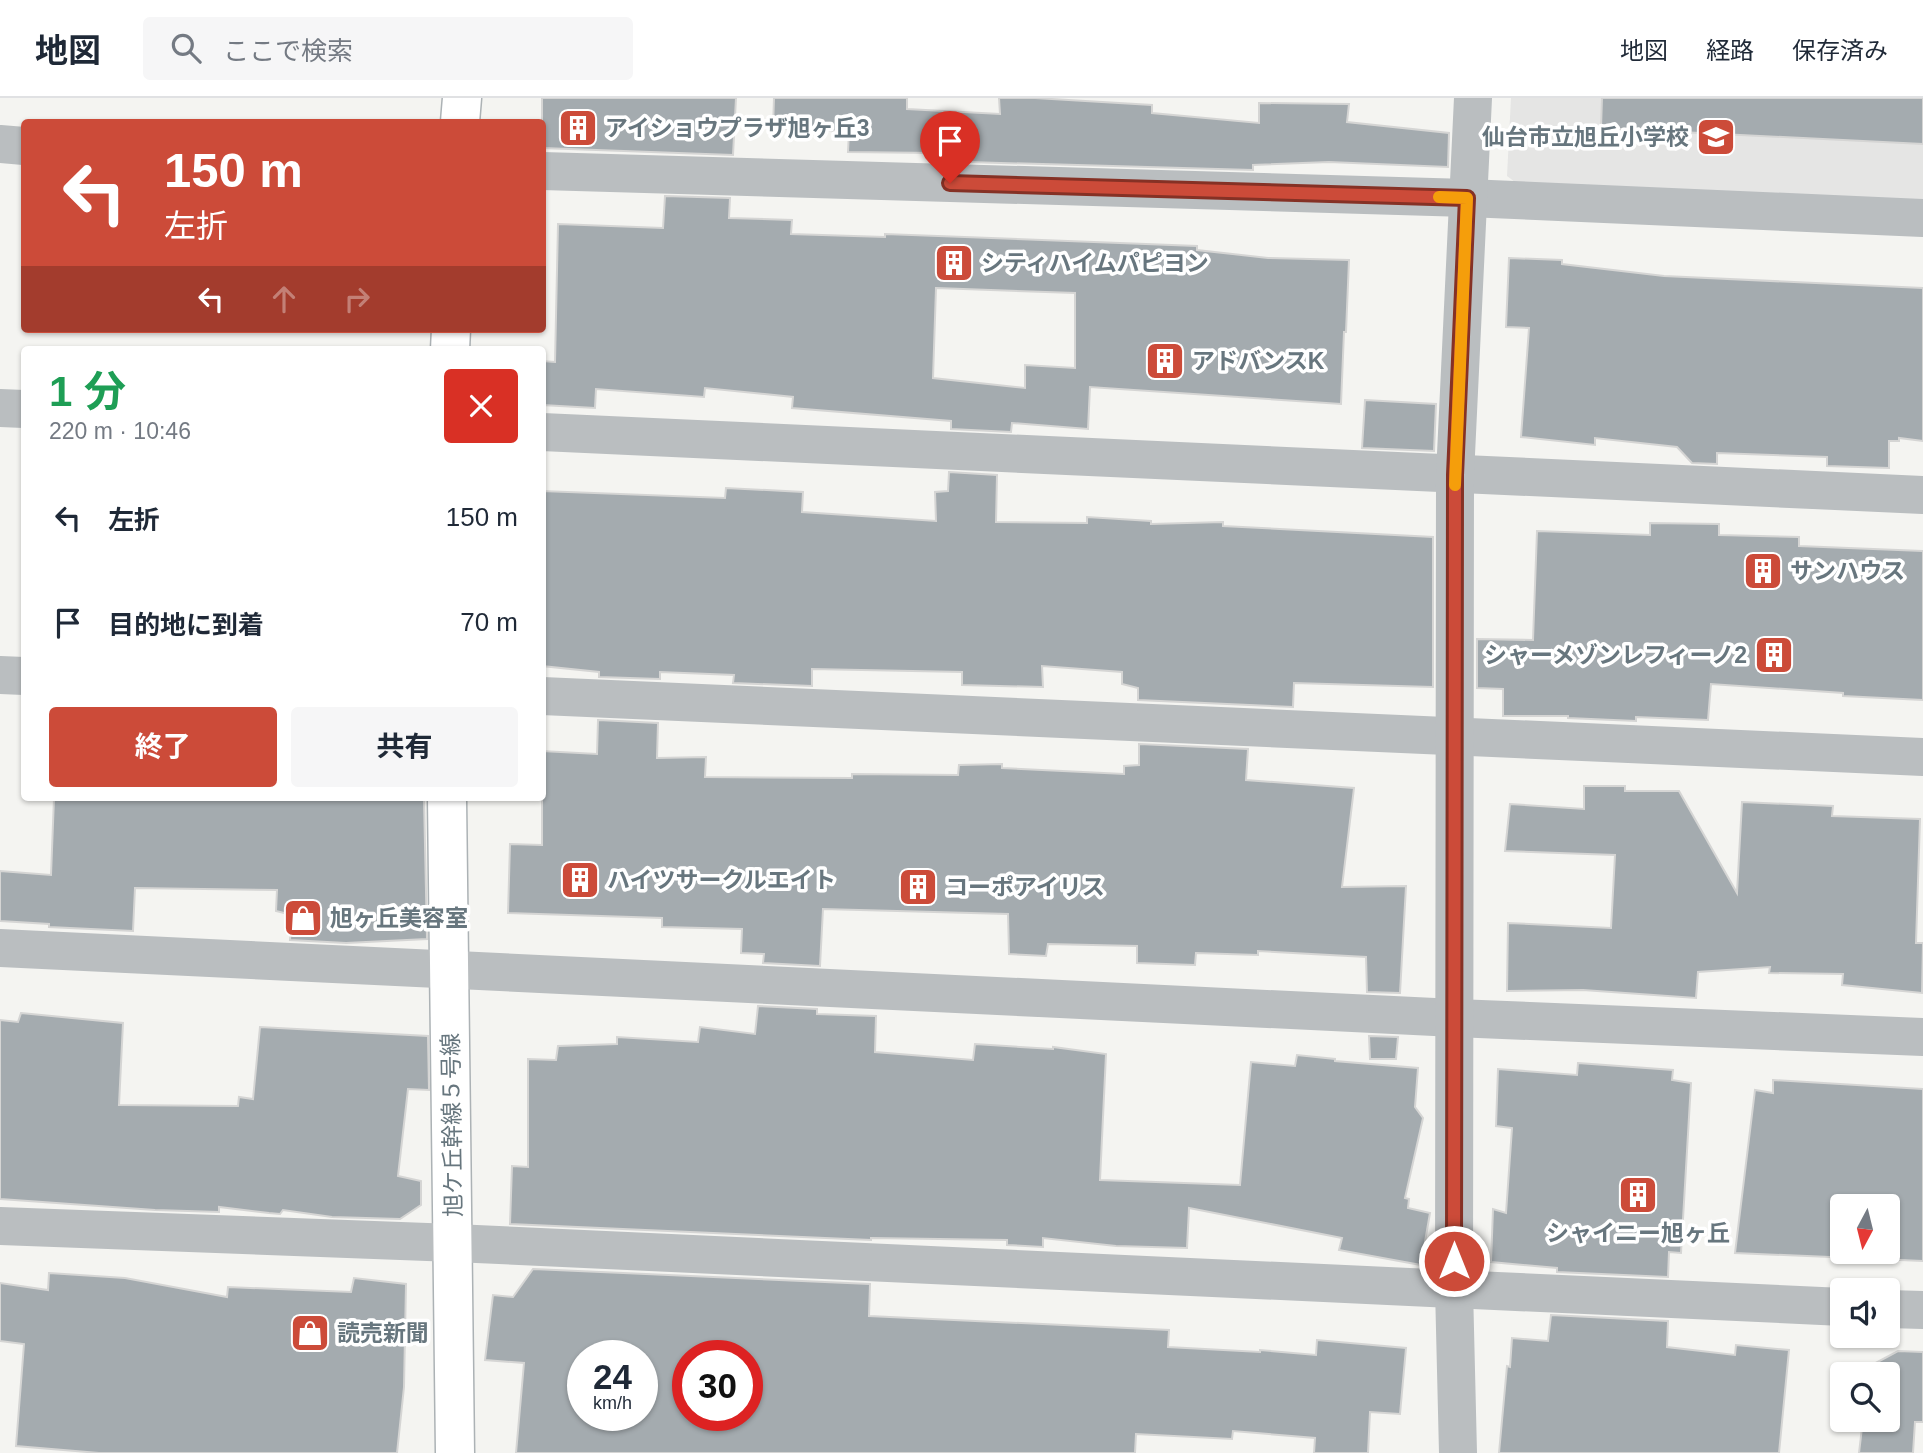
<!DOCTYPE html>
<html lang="ja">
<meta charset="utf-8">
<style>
body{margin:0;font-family:Arial,"Noto Sans JP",sans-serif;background:#f6f6f7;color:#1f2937;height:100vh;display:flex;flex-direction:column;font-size:26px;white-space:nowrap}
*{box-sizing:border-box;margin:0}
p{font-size:23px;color:#747a83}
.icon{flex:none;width:38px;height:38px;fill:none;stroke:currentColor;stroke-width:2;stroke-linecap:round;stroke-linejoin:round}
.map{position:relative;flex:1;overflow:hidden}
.panel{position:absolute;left:21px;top:248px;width:525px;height:455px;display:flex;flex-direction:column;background:#fff;border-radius:7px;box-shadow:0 2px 5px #0004}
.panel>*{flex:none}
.banner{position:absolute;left:21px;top:21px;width:525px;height:214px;border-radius:7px;box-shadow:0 2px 5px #0004;background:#cc4b39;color:#fff;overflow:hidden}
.needle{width:46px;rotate:187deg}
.fabs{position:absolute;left:1830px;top:1096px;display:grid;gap:14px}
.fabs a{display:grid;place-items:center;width:70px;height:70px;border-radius:7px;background:#fff;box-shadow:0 2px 5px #0004;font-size:35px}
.speed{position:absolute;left:567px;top:1242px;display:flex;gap:14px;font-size:35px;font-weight:700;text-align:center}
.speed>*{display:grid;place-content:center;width:91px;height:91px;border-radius:50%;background:#fff;box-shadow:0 2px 5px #0004;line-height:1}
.speed small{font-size:18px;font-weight:400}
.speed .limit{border:10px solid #d22;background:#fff;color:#111}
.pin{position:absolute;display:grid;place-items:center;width:60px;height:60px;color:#fff;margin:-72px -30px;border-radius:50% 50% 50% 0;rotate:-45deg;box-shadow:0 0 7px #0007}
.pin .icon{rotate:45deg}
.me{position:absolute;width:77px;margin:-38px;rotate:0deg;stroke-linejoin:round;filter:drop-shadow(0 0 5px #0008)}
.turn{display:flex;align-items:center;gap:24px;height:147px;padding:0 28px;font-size:32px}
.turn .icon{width:91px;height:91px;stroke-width:2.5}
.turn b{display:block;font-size:49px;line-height:60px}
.lanes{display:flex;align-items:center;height:66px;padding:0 28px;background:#0003;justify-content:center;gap:35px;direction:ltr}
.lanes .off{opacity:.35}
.round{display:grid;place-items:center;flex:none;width:74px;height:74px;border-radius:7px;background:#f6f6f7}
.overview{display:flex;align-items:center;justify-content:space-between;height:119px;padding:0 28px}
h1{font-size:42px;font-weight:700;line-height:52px;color:#1e9e55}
.primary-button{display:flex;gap:14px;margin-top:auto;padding:14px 28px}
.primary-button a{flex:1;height:80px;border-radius:7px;background:#cc4b39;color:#fff;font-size:28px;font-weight:700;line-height:80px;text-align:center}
.primary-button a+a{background:#f6f6f7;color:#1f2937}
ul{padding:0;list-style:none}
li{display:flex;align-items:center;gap:21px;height:105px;padding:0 28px}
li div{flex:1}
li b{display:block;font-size:26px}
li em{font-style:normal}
header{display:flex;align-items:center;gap:42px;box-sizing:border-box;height:98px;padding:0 35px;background:#fff;border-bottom:2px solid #e0e1e3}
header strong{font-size:33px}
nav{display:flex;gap:38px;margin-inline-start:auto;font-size:24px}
.search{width:490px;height:63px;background:#f6f6f7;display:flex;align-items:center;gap:18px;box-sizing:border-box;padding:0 24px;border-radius:7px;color:#747a83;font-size:26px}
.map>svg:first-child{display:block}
</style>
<header>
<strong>地図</strong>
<div class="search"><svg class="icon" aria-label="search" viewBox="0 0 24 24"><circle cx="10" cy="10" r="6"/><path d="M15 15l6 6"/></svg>ここで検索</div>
<nav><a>地図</a><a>経路</a><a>保存済み</a></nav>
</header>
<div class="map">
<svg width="1923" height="1355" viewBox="0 0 1923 1355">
<rect width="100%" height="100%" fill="#f4f4f1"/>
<!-- built -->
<path fill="#e5e5e4" d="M1511,0h412v105l-400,-15 -16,-12z"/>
<!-- building -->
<g fill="#a4abaf" stroke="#d5d5d4" stroke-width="2" fill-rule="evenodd">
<path d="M542,0h194l-3,57 -191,-7z"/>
<path d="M774,0h133v11l93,5 -1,-16h36l117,7v8l107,10v-20l90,1 -2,18 102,11 -1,34 -119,-5 -76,3v5l-320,-9 1,-8 -86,-1 1,-20 -76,-4z"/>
<path d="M1602,0h321v46l-322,-16z"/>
<path d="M665,98l65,2 -1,20 63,2 -1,14 94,3v-3l312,12v4l71,8 81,2 -3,72h-2l-3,72 -251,-17 -2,42 -76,-6 -1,9 -60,-3v-8l-159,-13 1,-11 -88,-9 -1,9 -108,-8 -1,19 -53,-3v-44l13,1 3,-138 105,4zM936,190l139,5v75l-50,-3v23l-92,-10z"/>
<path d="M1509,160l53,2v4l102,12 259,12v153l-24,-3v3h-10v27l-62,-2v-9l-110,-4v11l-25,-1 -15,-16 -82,-9v7l-74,-8 8,-109 -23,-1z"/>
<path d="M1365,302l71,4 -2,47 -72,-3z"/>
<path d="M949,374l48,3 -1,47 91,1v-6l64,4v3l72,-2v4l210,11v150l-139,-4 -1,24 -155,-7v-12l-16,-4v-12l-80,-6 1,21 -81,-2v-13l-150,-3v17l-79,-3 1,-8 -74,-3v7l-61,-2v-5l-57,-6v-175l183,7 1,-10 77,4 -1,20 134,9 -1,-29 13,-1z"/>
<path d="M1650,425l69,1v11l80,2v9l124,5v149l-80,-4v-3l-132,-9 -3,36 -72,-3v4l-68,-3v-2h-65v-27l-26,-1v-49l56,1 4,-109 113,4z"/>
<path d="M598,622l60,3 -1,35 49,-1 -1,20 147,1v-4l106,1 1,-10 43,-1v4l122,6v-8l15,-1v-21l109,5 -2,31 108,8 -12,99 64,-1 -6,107 -33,-1 -1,-35 -108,-6v4l-62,-2 -1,12 -58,-2v-17l-89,-2 -2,12 -37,-2 -1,-40 -185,-5 -3,57 -57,-3 1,-9 -23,-1 1,-24 -80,-2v-9l-154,-5 2,-69 32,1v-94l55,3z"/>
<path d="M1584,688h41v5h54l58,102 5,-91 91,4 -1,10 88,3 -4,124h7l-1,50 -80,-8 1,-11 -74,-1 1,-6 -72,5 -2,26 -113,-8 -76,1 1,-68 103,5 4,-73 -110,-4 5,-47 74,5z"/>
<path d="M54,700h370l3,141 -81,4 -56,-3 2,-25 -16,-4 1,-21 -142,-2 -2,43 -84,-4v-3l-49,-3v-50l51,4z"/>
<path d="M758,908l59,3v5l59,2 -1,36 98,8 2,-16 78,5v-2l53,7 -6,126 140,5 11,-123 44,4 2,-11 38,4v2l83,7 -3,39 8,11 -18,80 4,1 -1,9 22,5 -9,52 -82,-15 3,-12 -153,-30 -2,40 -71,-2 -73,-8v9l-36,-2v-5l-136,-2v2l-361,-16 2,-58 16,1v-108l28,1 2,-14 59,-2v-7l81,5 2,-15 55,7z"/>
<path d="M21,915l102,10 -4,82 119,1 1,-9 14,2 7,-72 168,9 1,54 -21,-1 -10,87 23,5v24l-21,14 -68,-2 -49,-7 -3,4 -11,-1 -50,-6v5l-64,-2 -155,-11v-179l18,2z"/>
<path d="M1369,938l29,1 -2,22h-26z"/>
<path d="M1578,965l95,7 -1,10 19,3 -10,170 -12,-1 -1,25 -111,-5v-4l-66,-6 2,-53 13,4 6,-85 -16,-2 2,-57 79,6z"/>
<path d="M1773,982l150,9v172l-188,-8 20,-163 18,3zM1843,1108h45v45h-45z"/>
<path d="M533,1171l337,15 -1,32 300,14 -1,17 92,5v-2l56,5 1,-15 89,8 -6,66 -30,-2 -2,41h-54l1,-15 -82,-7 -1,8 -96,-5 -1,19h-619l8,-90 -39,-3 8,-65 20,2zM583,1258h59v60h-59zM688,1258h59v60h-59z"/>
<path d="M49,1175l76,5 102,19 1,-10 123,5 3,-14 52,6 -2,103 -7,66h-298l-83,-7 8,-102 -24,-3v-58l48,7z"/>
<path d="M1551,1217l117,6 -1,26 68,8 1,-10 53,5 -10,103h-280l8,-87 3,1 2,-29 36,3z"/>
<path d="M1898,1253l25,1v70h-8l-2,31h-54l4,-34h25v-45h-19l1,-8z"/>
</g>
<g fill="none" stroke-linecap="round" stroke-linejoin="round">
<!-- secondary casing -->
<g stroke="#acb2b5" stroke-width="41">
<g id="secondary">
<path d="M460,24l2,-24"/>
<path d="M450,252l1,-21"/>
<path d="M447,700l8,655"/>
</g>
</g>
<!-- street -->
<g stroke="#babec0" stroke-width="38">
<path d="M0,46l24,2"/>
<path d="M542,73l925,27 456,20"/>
<path d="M0,310l24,1"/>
<path d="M542,334l1381,63"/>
<path d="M0,577l24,1"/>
<path d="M542,598l1381,61"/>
<path d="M0,850l1455,70 468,19"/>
<path d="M0,1128l454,17 1389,64"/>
<path d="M1888,1211l35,1"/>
<path d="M1458,1355l-4,-165 1,-813 18,-377"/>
</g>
<!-- secondary -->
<use href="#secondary" stroke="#fff" stroke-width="38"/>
</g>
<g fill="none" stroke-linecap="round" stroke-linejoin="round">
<!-- route casing -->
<g stroke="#853125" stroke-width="18">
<path id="route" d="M950,85l517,15 -12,277 -1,786"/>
</g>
<!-- route -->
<use href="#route" stroke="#cc4b39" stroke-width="12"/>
<!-- slow -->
<path stroke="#f59e0b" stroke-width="12" d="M1439,99l28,1 -12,287"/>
</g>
<!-- icons -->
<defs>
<g id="building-square" transform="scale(2.0125)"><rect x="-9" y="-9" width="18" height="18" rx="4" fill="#cc4b39" stroke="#fff"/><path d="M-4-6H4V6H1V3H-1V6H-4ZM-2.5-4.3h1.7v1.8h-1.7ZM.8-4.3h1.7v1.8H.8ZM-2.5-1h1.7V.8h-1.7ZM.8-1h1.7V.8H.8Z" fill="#fff"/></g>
<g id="school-square" transform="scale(2.0125)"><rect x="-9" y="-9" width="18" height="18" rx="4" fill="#cc4b39" stroke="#fff"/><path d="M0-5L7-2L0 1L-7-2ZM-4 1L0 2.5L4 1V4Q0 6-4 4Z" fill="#fff"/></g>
<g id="shop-square" transform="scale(2.0125)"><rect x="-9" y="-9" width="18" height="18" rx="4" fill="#cc4b39" stroke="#fff"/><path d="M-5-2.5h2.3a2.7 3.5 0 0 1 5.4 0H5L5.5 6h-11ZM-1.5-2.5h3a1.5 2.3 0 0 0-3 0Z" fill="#fff"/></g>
</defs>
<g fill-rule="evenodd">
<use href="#building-square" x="578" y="30"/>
<use href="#school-square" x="1716" y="39"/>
<use href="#building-square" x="954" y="165"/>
<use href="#building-square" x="1165" y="263"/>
<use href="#building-square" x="1763" y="473"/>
<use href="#building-square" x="1774" y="557"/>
<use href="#building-square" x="580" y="782"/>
<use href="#building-square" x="918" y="789"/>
<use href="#shop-square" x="303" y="820"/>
<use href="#building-square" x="1638" y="1097"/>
<use href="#shop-square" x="310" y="1235"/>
</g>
<g text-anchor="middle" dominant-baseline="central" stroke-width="7" stroke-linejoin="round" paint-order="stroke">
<!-- poi labels -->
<g font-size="23" font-weight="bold" fill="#67767e" stroke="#fff" text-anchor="start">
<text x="605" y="30">アイショウプラザ旭ヶ丘3</text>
<text x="1689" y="39" text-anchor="end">仙台市立旭丘小学校</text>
<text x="981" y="165">シティハイムパピヨン</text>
<text x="1192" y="263">アドバンスK</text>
<text x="1790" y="473">サンハウス</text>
<text x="1747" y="557" text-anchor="end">シャーメゾンレフィーノ2</text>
<text x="607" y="782">ハイツサークルエイト</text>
<text x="945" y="789">コーポアイリス</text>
<text x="330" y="820">旭ヶ丘美容室</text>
<text x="1638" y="1135" text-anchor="middle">シャイニー旭ヶ丘</text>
<text x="337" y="1235">読売新聞</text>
</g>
<!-- street labels -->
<g font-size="23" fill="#67767e" stroke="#fff">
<text transform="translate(452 1027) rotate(-91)">旭ケ丘幹線５号線</text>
</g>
</g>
</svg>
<div class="fabs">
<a><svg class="needle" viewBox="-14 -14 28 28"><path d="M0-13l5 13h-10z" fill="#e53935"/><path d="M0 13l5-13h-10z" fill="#747a83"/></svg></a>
<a><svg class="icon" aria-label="sound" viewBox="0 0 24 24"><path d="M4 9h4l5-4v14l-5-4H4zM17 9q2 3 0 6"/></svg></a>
<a><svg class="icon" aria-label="search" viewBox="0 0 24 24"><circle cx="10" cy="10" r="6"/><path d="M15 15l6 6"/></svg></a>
</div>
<div class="speed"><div>24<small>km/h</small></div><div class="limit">30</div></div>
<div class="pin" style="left:950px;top:85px;background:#d93025"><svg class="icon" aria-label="arrive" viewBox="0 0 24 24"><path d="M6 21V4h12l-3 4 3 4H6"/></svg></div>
<svg class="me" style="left:1454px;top:1163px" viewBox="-20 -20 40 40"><circle r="17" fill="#cc4b39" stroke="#fff" stroke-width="3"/><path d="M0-11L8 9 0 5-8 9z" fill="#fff"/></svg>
<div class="banner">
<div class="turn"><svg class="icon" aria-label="left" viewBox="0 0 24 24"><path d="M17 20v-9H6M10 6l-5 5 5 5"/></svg><div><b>150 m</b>左折</div></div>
<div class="lanes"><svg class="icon" aria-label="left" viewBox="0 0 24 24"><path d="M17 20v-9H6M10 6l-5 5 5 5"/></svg><svg class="icon off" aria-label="ahead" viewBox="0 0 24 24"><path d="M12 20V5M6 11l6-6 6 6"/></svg><svg class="icon off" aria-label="right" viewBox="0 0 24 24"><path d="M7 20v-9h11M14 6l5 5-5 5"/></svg></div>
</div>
<section class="panel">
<div class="overview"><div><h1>1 分</h1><p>220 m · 10:46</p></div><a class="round" style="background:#d93025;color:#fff"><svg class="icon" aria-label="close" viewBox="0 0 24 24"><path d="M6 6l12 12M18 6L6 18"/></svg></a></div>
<ul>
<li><svg class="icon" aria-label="left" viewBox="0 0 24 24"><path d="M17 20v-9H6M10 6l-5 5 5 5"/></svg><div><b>左折</b></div><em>150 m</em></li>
<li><svg class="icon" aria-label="arrive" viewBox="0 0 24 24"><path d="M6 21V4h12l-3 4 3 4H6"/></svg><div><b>目的地に到着</b></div><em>70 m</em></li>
</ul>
<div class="primary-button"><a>終了</a><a>共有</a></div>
</section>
</div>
